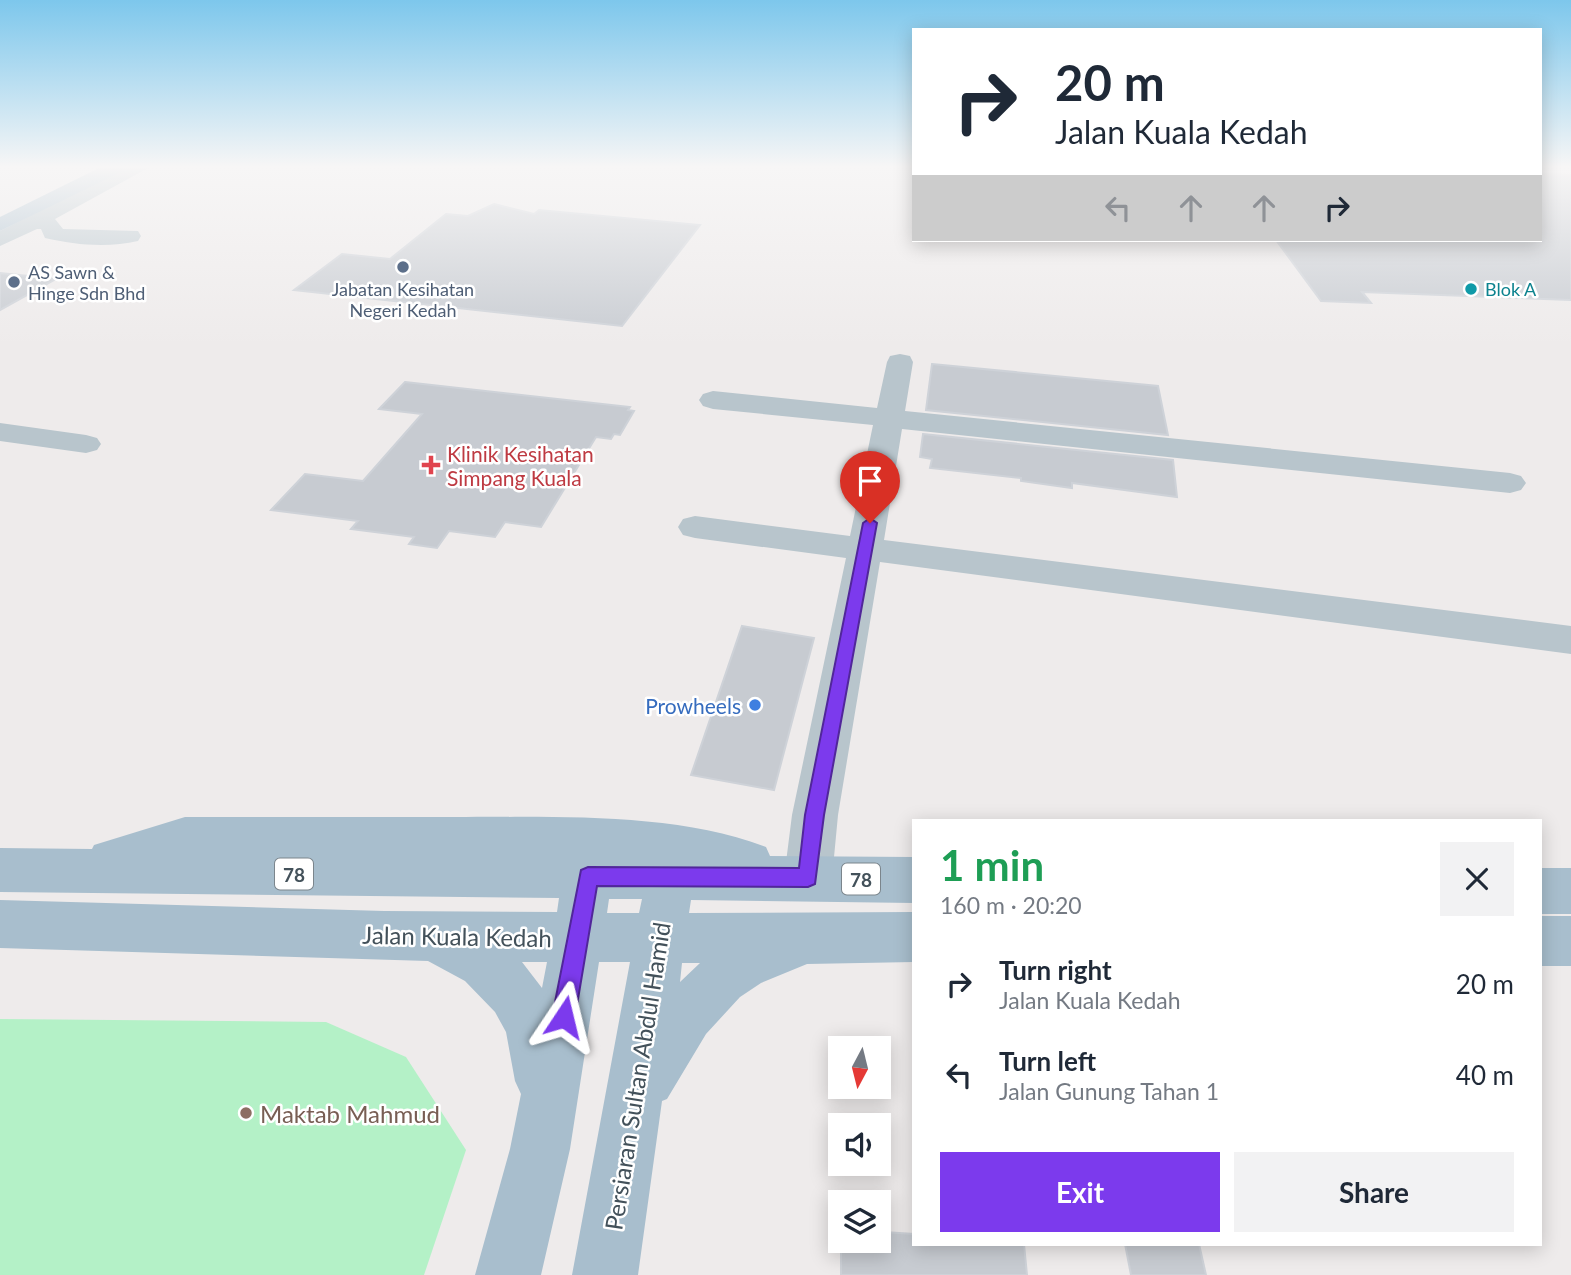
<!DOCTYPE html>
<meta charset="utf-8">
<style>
body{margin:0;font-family:Lato,sans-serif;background:#f2f2f3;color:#1f2937;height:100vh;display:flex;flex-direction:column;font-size:26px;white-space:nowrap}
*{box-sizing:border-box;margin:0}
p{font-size:23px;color:#747a83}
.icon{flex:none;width:38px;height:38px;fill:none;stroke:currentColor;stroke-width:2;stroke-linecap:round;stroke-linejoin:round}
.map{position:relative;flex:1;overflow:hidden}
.panel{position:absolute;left:912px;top:819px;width:630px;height:427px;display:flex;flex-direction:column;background:#fff;border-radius:0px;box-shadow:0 4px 18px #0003}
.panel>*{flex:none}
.banner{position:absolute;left:912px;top:28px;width:630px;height:214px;border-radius:0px;box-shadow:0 4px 18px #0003;background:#fff;color:#1f2937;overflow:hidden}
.needle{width:46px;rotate:187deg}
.tools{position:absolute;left:828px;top:1036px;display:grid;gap:14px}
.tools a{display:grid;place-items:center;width:63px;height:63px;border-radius:0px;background:#fff;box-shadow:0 4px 18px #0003;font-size:35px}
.pin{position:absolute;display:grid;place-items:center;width:60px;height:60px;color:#fff;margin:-72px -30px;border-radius:50% 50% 50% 0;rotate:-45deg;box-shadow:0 0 7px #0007}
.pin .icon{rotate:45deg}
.me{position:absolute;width:77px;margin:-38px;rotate:10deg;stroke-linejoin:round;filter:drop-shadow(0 0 5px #0008)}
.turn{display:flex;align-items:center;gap:24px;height:147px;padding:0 28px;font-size:32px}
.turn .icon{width:91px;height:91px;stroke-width:2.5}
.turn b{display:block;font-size:49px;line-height:60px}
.lanes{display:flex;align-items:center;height:66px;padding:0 28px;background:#0003;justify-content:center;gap:35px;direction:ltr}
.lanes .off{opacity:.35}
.round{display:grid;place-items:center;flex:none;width:74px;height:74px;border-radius:0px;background:#f2f2f3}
.headline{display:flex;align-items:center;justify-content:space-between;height:119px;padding:0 28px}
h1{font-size:42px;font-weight:700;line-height:52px;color:#1e9e55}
.primary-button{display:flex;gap:14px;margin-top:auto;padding:14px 28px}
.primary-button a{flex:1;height:80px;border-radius:0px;background:#7c3aed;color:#fff;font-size:28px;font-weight:700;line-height:80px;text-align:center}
.primary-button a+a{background:#f2f2f3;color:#1f2937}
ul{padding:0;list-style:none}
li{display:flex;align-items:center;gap:21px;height:91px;padding:0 28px}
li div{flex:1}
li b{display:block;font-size:26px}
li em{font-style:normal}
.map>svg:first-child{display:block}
</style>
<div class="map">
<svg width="1571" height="1275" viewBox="0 0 1571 1275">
<rect width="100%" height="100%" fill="#eeebeb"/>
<!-- green -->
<path fill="#b4f1c7" d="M0,1019l326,3 80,35 60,93 -42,125h-424z"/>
<!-- building -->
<g fill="#c7cbd1" stroke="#ced2d8" stroke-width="2">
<path d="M1540,174l31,1v125l-209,-8 9,11 -50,-2 -45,-61h264z"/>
<path d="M494,204l40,10 5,-4 161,15 -78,101 -328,-36 48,-36 48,5 56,-45 22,2z"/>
<path d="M0,273l56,6 -56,31z"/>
<path d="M932,364l226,22 10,49 -242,-25z"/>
<path d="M405,382l225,25 -2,3 6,1 -14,24 -6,-1 -3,5 -15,-2 -55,90 -36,-5 -10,15 -46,-6 -12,17 -28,-4 5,-7 -63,-8 7,-8 -87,-11 34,-36 58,7 59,-67 -43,-5z"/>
<path d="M923,434l250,26 4,37 -105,-14v5l-51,-7v-3l-91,-10 2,-9 -12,-2z"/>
<path d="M742,626l72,12 -40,152 -83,-15z"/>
<path d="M884,1232l30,2v10h110l3,31h-186v-30l42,3z"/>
<path d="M1125,1244h74l7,31h-75z"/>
</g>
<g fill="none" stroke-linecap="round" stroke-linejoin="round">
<!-- minor -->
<g fill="#b8c5cc" fill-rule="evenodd">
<path d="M124,168h24l-93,51 8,10 75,2 3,5 -3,5c-30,7 -63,4 -93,-3l-4,-9h-4l-37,17v-15z"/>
<path d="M900,354l10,2 3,6 -8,49 605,62 11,3 5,7 -5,7 -11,3 -608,-64 -18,111 687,86v28l-691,-92 -42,253 -6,63 -7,16 -17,6 -17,-6 -7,-16 8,-63 54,-257 -151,-20 -12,-3 -5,-8 5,-8 12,-3 155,20 23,-111 -160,-16 -10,-3 -4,-6 4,-6 10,-3 164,17 10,-46 3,-6z"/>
<path d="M0,423l86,12 11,3 4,6 -4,6 -11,3 -86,-12z"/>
</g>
<!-- major -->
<g fill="#a8becd" fill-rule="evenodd">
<path d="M99,168h24l-2,4 -121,59v-14z"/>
<path d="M185,817c94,0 188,0 281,0 94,0 212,-4 300,30l4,9 144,1v46l-223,-3 -2,13 225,-1v50l-107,2 -46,19 -21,14 -34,37 -39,65 -5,2 -24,174h-66l58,-313h-31l-29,187 -29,126h-66l35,-126 11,-55 -6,-13 -9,-49 -11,-20 -30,-31 -37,-20 -428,-13v-48l384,11 173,1 2,-14 -559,-6v-44l92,1 2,-4zM609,899h33l-3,14h-32zM522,962h25l-5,26zM682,963h18l-20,19z"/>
<rect x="1540" y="868" width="31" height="46"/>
<rect x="1540" y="916" width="31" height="50"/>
</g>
</g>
<!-- sky -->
<linearGradient id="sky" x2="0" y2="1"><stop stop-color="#7dc7ec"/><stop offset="0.48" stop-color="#f7f6f6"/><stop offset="1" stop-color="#f7f6f6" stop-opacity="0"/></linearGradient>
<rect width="1571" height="347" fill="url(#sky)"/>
<!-- route -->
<path fill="#7c3aed" stroke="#51269a" stroke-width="2" d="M870,518l7,5 -53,292 -9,69 -7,3 -211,-1 -22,131 -4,8 -7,3 -8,-3 -4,-8 29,-147 7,-3 211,1 6,-53 58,-292z"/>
<!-- markers -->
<g fill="#5c6f8a" stroke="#fff" stroke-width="2.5">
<circle cx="403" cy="267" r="7"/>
<circle cx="14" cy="282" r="7"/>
</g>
<circle fill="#0f9aa8" stroke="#fff" stroke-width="2.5" cx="1471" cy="289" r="7"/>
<path fill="#e0444e" stroke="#fff" stroke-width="2.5" d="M427.5 454.5h7v7h7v7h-7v7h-7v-7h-7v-7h7z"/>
<circle fill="#3f7fe0" stroke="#fff" stroke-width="2.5" cx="755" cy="705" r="7"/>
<circle fill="#8d6e63" stroke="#fff" stroke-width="2.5" cx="246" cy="1113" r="7"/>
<g text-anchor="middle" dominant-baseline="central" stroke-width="5" stroke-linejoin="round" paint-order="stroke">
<!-- far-service labels -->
<g font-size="18" fill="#4e5e75" stroke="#fff" text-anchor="start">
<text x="28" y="272">AS Sawn &amp;<tspan x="28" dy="21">Hinge Sdn Bhd</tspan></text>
<text x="403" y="289" text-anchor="middle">Jabatan Kesihatan<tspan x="403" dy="21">Negeri Kedah</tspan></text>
</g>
<!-- far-culture labels -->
<g font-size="18" fill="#0d838f" stroke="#fff" text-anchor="start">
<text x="1485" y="289">Blok A</text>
</g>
<!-- shield labels -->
<g fill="#fff" stroke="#7b858c" stroke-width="2">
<rect x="275" y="858.5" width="38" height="31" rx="5"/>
<rect x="842" y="863.5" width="38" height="31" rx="5"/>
</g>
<g font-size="19" font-weight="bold" fill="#43515a">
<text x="294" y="874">78</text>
<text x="861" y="879">78</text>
</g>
<!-- health labels -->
<g font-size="21" fill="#be3a42" stroke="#fff" text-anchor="start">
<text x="447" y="453">Klinik Kesihatan<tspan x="447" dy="24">Simpang Kuala</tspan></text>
</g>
<!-- shop labels -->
<g font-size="21" fill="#366cbe" stroke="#fff" text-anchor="end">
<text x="741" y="705">Prowheels</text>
</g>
<!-- near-street labels -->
<g font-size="24" fill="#43515a" stroke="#fff">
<text transform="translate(457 936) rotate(1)">Jalan Kuala Kedah</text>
<text transform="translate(637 1076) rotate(-81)">Persiaran Sultan Abdul Hamid</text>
</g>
<!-- near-education labels -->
<g font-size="24" fill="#785e54" stroke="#fff" text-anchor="start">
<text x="260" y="1113">Maktab Mahmud</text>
</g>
</g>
</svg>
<div class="tools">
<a><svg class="needle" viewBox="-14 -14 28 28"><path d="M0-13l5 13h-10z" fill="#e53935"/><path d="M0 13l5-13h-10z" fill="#747a83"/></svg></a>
<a><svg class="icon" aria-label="sound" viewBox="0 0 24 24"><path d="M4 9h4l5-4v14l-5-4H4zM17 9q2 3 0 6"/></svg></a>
<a><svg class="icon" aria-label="layers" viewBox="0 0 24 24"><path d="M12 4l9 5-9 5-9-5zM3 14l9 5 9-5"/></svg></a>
</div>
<div class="pin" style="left:870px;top:523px;background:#d93025"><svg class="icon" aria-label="arrive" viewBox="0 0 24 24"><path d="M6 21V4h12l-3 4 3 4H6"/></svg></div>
<svg class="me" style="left:564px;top:1017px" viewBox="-20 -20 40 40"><path d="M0-17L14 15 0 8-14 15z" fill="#7c3aed" stroke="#fff" stroke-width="4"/></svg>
<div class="banner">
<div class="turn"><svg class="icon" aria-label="right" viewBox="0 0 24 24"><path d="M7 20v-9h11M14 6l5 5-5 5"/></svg><div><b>20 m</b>Jalan Kuala Kedah</div></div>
<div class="lanes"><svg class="icon off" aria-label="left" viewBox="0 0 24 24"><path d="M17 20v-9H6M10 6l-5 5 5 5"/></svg><svg class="icon off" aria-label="ahead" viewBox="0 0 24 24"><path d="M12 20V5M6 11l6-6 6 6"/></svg><svg class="icon off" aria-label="ahead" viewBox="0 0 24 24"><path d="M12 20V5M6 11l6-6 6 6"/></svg><svg class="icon" aria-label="right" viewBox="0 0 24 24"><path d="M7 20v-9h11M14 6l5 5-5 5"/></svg></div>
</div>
<section class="panel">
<div class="headline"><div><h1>1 min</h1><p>160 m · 20:20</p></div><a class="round"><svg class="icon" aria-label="close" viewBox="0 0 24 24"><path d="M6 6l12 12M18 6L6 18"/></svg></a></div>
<ul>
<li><svg class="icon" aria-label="right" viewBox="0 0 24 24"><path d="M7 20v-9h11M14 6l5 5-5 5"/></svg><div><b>Turn right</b><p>Jalan Kuala Kedah</p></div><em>20 m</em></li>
<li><svg class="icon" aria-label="left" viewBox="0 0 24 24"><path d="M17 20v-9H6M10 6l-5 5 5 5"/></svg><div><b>Turn left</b><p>Jalan Gunung Tahan 1</p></div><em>40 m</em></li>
</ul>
<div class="primary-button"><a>Exit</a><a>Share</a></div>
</section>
</div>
